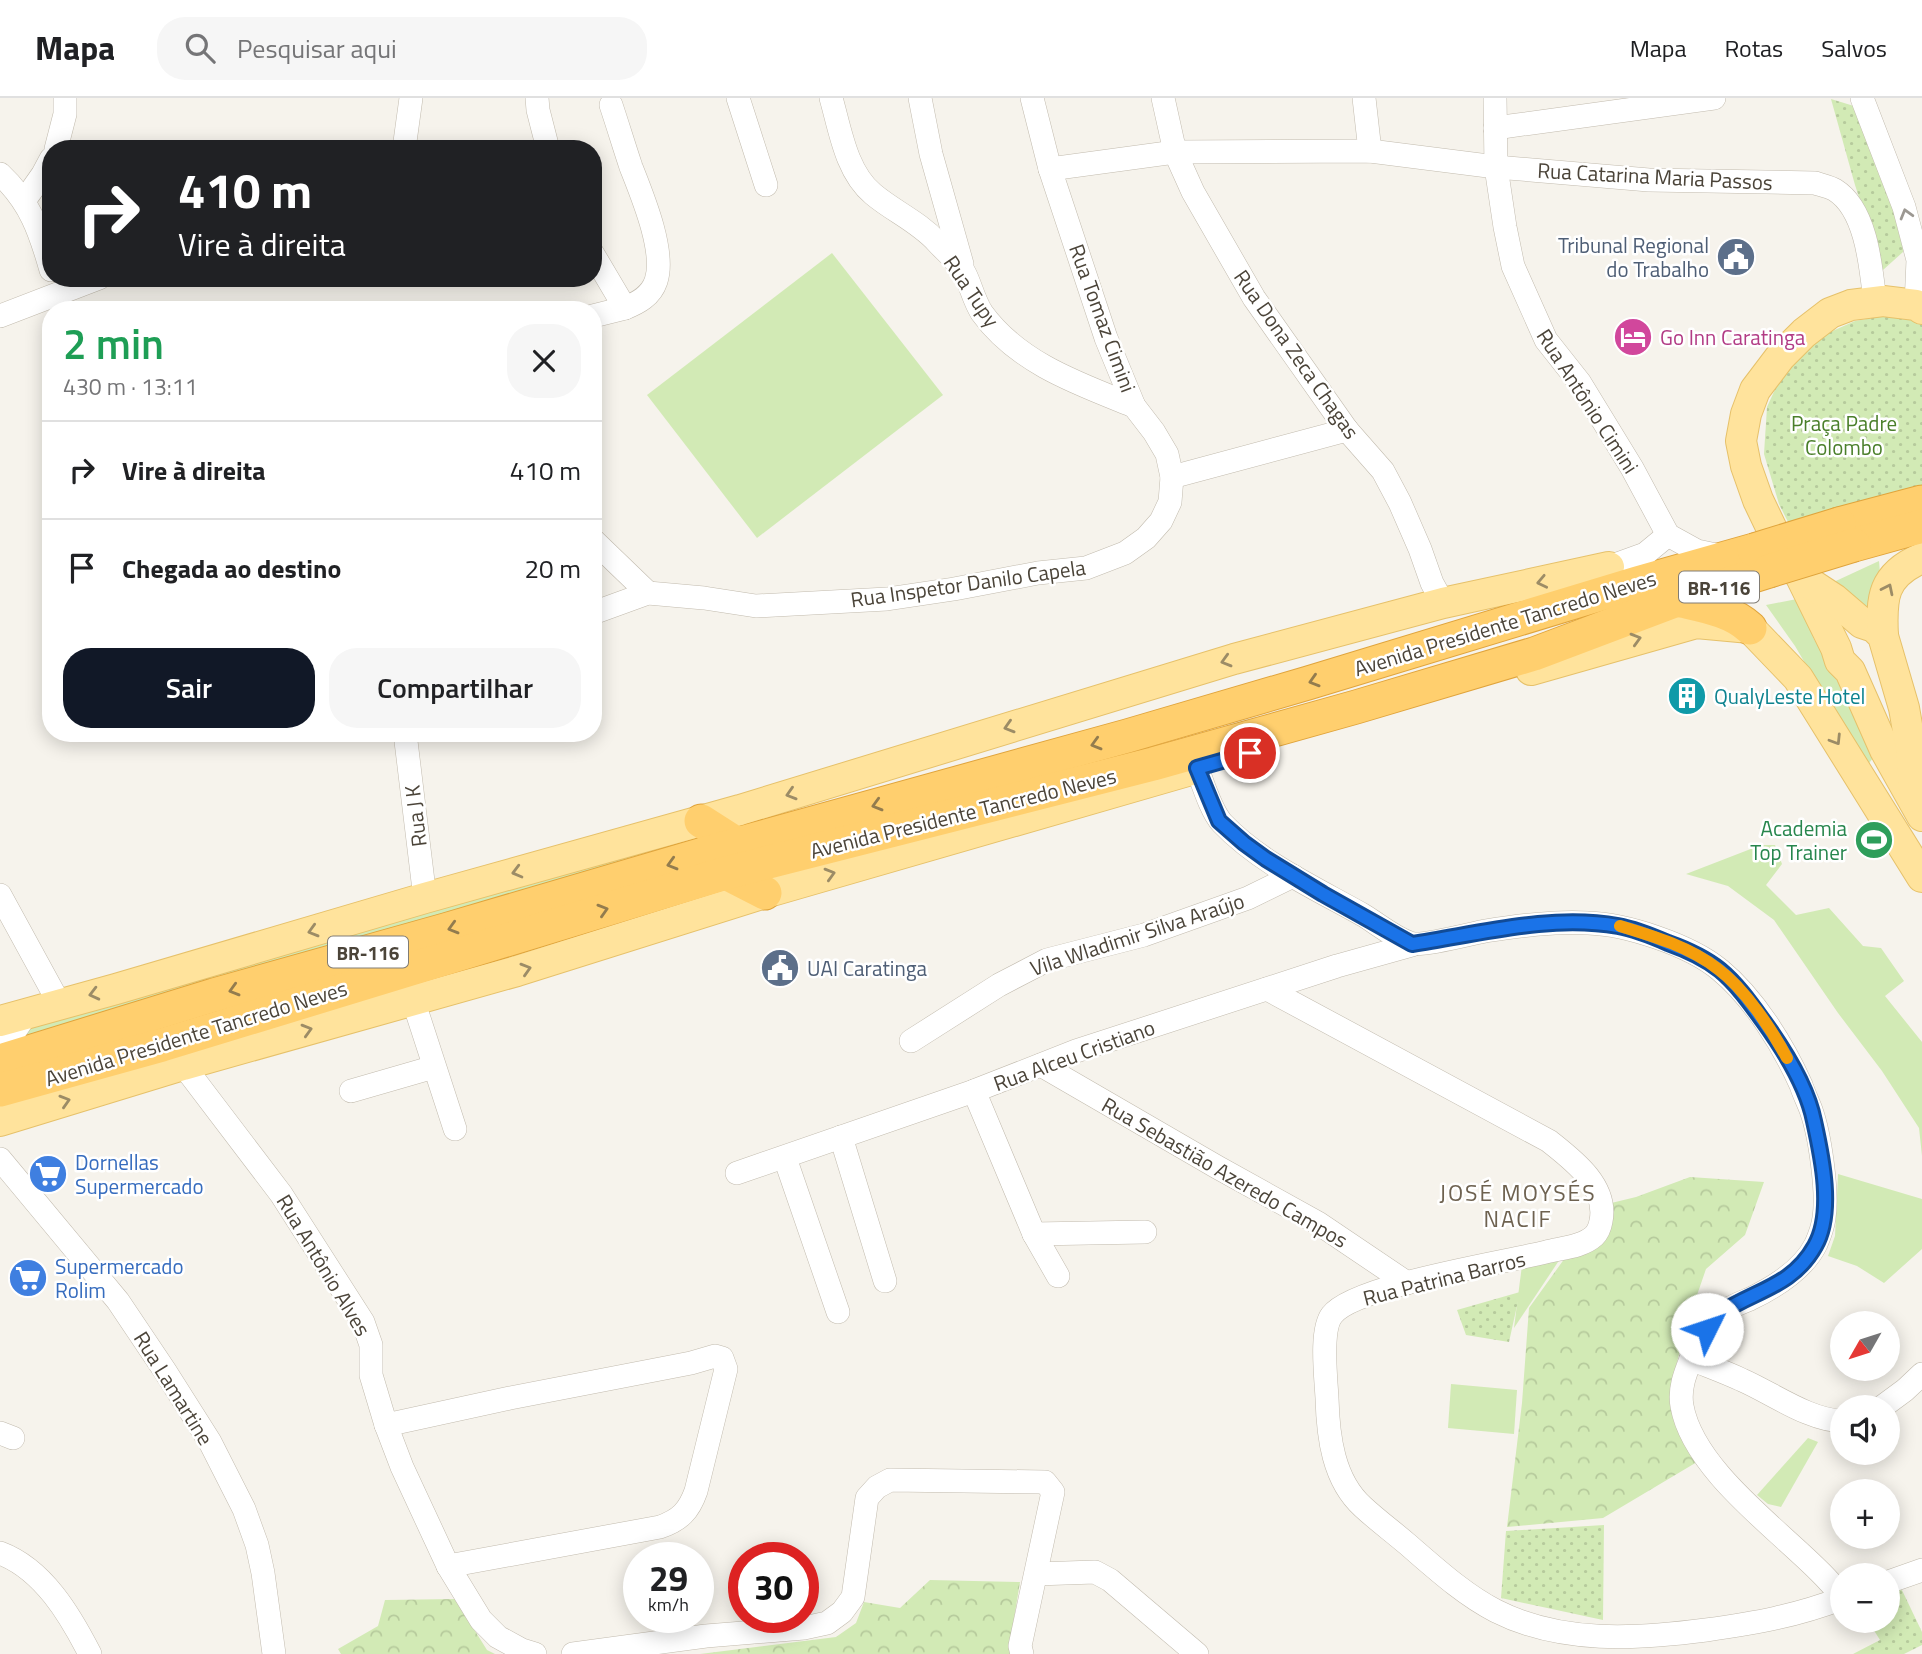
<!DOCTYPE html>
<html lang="pt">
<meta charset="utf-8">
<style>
body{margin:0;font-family:"Titillium Web",sans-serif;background:#f6f6f6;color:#202124;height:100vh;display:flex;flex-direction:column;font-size:26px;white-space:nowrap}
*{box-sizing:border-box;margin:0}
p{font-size:23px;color:#757577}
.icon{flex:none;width:38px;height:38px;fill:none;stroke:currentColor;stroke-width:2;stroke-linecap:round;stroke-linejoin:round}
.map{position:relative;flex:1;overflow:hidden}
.side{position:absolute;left:42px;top:203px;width:560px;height:441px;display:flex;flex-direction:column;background:#fff;border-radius:28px;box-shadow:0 4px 18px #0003}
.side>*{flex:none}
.hud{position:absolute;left:42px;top:42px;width:560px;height:147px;border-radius:28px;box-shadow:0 4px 18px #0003;background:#202124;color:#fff;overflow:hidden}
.needle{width:46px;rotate:231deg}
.fabs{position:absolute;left:1830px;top:1213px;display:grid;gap:14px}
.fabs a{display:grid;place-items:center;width:70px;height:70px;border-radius:50%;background:#fff;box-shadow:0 4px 18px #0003;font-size:35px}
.speed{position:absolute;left:623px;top:1444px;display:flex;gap:14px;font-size:35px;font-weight:700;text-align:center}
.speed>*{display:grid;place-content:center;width:91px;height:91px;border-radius:50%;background:#fff;box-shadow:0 4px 18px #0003;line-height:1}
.speed small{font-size:18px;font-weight:400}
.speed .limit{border:10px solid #d22;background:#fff;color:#111}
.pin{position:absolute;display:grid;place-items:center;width:60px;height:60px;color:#fff;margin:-30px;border:4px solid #fff;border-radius:50%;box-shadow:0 2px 7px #0007}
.me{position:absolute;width:77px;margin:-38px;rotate:49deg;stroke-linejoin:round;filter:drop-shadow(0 0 5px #0008)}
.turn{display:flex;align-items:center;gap:24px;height:147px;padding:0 21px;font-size:32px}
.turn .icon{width:91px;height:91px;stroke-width:2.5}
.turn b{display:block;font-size:49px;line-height:60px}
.round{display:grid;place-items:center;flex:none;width:74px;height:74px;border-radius:28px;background:#f6f6f6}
.overview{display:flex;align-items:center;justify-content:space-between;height:119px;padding:0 21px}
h1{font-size:42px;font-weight:600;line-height:52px;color:#1e9e55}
.button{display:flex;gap:14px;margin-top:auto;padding:14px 21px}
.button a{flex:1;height:80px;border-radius:28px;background:#111827;color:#fff;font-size:28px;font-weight:600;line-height:80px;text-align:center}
.button a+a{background:#f6f6f6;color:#202124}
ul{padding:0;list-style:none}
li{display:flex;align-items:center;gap:21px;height:98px;padding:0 21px;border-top:2px solid #e0e0e0}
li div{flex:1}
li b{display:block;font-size:26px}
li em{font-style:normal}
header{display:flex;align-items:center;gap:42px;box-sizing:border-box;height:98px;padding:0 35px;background:#fff;border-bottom:2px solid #e0e0e0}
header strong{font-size:33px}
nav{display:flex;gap:38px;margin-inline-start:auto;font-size:24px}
.search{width:490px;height:63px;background:#f6f6f6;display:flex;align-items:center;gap:18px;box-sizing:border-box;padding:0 24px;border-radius:28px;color:#757577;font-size:26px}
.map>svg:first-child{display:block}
</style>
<header>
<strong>Mapa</strong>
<div class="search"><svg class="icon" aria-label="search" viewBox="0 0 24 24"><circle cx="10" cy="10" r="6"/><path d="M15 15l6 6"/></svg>Pesquisar aqui</div>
<nav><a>Mapa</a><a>Rotas</a><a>Salvos</a></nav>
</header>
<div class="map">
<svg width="1922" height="1556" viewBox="0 0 1922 1556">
<defs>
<pattern id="forest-crowns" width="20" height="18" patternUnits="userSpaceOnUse" patternTransform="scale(1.75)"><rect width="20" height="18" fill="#d2eab5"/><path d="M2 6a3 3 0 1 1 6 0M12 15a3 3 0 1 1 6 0" fill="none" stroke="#b6ca9c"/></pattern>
<pattern id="park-dots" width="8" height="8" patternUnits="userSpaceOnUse" patternTransform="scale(1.75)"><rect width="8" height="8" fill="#d2eab5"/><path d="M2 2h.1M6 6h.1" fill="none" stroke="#b6ca9c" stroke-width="1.8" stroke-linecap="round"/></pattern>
</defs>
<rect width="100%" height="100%" fill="#f6f3ec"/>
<!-- green -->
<g fill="#d2eab5">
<path d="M832,155l111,142 -186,143 -110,-143z"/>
<path d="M1879,463l2,24 -15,27 -41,-26z"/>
<path d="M1797,501l17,40 63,114 -11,14 -71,-121 -29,-41z"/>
<path d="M696,734l2,11 -669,196 -11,-10z"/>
<path d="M1761,747h14l7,19 -16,21 30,30 33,-7 34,38 18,2 23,33 -19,15 37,46v114l-3,-28 -37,-57 -44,-58 -64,-93 -46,-34 -42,-12z"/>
<path d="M1838,1076l84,25v50l-38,34 -27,-17 -29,-10 7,-20z"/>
<path d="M1564,1155l-50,75 8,-63z"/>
<path d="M1451,1286l66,6 -3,44 -66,-6z"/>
<path d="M1808,1340l10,4 -37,65 -13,-3 -11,-9z"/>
</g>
<!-- forest -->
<g fill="url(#forest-crowns)">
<path d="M1690,1079l74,5 -19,53 -39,34 -20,58 -10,39 21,96 -94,56 -96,9 15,-124 7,-95 74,-103 33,-8z"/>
<path d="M930,1482l90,2 -9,55 2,17h-313l136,-17 20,-14 8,-21 36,6z"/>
<path d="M455,1501l32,51 8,4h-154l-3,-5 40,-23 7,-26z"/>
</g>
<!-- park -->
<g fill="url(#park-dots)">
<path d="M1831,1l36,11 43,128 -7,14 -20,18 -28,-85z"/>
<path d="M1889,217l33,3v169l-133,37 -10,-20 -15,-50 3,-47 15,-33 25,-25 21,-16 27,-12z"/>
<path d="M1520,1194l-11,50 -43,-7 -9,-25z"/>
<path d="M1604,1427l-1,95 -102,-22 5,-67z"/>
<path d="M1900,1488l22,46v13l-18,9h-51l27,-14 -12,-19 20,-1v-28z"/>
</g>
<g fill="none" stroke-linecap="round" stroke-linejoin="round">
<!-- minor casing -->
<g stroke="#c2bbae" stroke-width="24">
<g id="minor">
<path d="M537,0l1,12 10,39"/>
<path d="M738,0l28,87"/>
<path d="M831,0c9,31 15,74 42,96 20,17 46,28 64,48 9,10 22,20 28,32 6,12 9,27 17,39 36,50 97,71 152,93"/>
<path d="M920,0l11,56 31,110"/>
<path d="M1163,0l12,54 18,40 61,106 93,132 36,41 17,32 20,46 12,34 11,20"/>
<path d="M1364,0l6,53"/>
<path d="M1495,0l1,69 9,60 8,39 33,74 34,43 52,85 36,67 29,16 28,6"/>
<path d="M1862,0l42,109 14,53 -2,45"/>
<path d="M611,7c7,21 13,41 20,62 11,28 35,85 25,114 -5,15 -18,22 -31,27"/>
<path d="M1495,30l219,-30"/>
<path d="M56,51l9,-35v-16"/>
<path d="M404,51l7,-51"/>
<path d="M1050,71l125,-17 195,-1 126,16 153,13 166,3c6,2 15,4 20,7 32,20 36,78 40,112"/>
<path d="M0,76c30,28 40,57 51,96"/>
<path d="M24,103l19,-27 8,-15"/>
<path d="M593,156l32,54 -32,8"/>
<path d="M0,218l99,-38"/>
<path d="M1172,379l175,-47"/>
<path d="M593,442l55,53"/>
<path d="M1609,469l36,-13 23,-19"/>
<path d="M593,515l55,-20 56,5 52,8 131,-7 67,-10 84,-16 48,-5 39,-15 21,-15 15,-17 9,-19 2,-25 -5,-23 -13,-22 -20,-26 -28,-68 -56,-169 -18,-71"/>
<path d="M405,635l20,165"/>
<path d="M1197,670c6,16 14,43 25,55 38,40 93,65 141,92 15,9 30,22 47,28 10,4 60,-9 75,-12 33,-5 69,-10 103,-8 38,1 102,22 132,47 34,28 63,75 81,115 3,9 7,17 10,25 9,25 17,82 13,108 -1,8 -5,19 -8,26 -13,26 -41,43 -66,55 -10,4 -21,8 -29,15 -15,10 -22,30 -30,45 17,7 34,13 51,21 30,13 68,41 101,41"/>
<path d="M0,797l59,108"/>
<path d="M1267,891l282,152c24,19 59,45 52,80 -1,6 -3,11 -7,15 -12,11 -33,12 -48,16 -40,10 -193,34 -214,63 -12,15 -6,63 -5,83 1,38 6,82 36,109 14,13 29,24 43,36 28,24 57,51 90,68 65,33 141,28 210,19 50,-7 90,-14 137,-32"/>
<path d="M413,902l42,129"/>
<path d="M911,943l88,-56 48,-25 97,-25 104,-37 45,-22"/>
<path d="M0,955l27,-40"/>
<path d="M183,967l98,129 82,128 8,23v30l15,50 16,42 46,99 33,54 17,17 24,13 13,4"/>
<path d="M1041,967l176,102 101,56 89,60"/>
<path d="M351,993l83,-24"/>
<path d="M974,993l60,143 24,42"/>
<path d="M841,1039l44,144"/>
<path d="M785,1060l53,154"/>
<path d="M0,1061l118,142 47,70 45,71 34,67 13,36 6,28 11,81"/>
<path d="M737,1075l237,-82 102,-40 261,-85 75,-21"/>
<path d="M1034,1136l111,-2"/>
<path d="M1691,1261c-6,15 -12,30 -9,47 11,63 96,123 139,167 8,8 15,16 22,24"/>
<path d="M1882,1309l23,-17 17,-16"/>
<path d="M386,1327l124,-27 181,-35 24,-7 7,2 4,11 -30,122c-7,20 -16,29 -36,36l-212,39"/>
<path d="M0,1335l13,5"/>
<path d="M0,1455c43,16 70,62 90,101"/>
<path d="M1036,1476l59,-2 15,8 87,74"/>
<path d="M1888,1484l34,-12"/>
<path d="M573,1556l133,-18 98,-8 23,-5 15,-11 11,-15 14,-99 10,-11 13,-7 155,2 8,10 -33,154 2,8"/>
</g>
</g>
<!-- major casing -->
<g stroke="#e6c16a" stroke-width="32">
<g id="major">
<path d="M1922,211l-6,-4 -33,-4 -32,4 -21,8 -26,20 -24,24 -25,33 -9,24 -5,27 5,25 12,34 22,46 21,31 35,71 4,13 10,10 35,79 37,66"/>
<path d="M1802,480l32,21 28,24 12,4 9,9 21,72 7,40 4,49"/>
<path d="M1883,538c-2,-38 -1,-61 39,-78"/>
<path d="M1531,572l165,-47 54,5 48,50 124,199"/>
<path d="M0,923l116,-32 309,-91 315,-88 494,-151 209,-56 166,-36"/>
<path d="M0,1023l183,-56 334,-94 248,-78 426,-123"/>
</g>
</g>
<!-- highway casing -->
<g stroke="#e0a43c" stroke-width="35">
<g id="highway">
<path d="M1839,426l83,-22"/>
<path d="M1854,447l68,-19"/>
<path d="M1677,502c25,6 54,10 73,28"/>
<path d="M701,723l36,23"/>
<path d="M726,775l39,20"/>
<path d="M0,963l214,-66 231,-65 292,-86 390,-108 181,-53 329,-100 117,-33"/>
<path d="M0,992l162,-45 564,-172 427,-109 203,-57 178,-53 143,-54 92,-29"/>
</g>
</g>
<!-- minor -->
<use href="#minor" stroke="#fff" stroke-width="23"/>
<!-- major -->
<use href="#major" stroke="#ffe39c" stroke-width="30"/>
<!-- highway -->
<use href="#highway" stroke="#ffcf6e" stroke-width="33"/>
<!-- highway-bridge casing -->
<g stroke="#e0a43c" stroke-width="35" stroke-linecap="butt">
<g id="highway-bridge">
<path d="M1754,452l85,-26"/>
<path d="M1769,473l85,-26"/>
</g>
</g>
<!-- highway-bridge -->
<use href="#highway-bridge" stroke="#ffcf6e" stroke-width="33"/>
</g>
<!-- one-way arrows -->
<defs><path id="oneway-chevron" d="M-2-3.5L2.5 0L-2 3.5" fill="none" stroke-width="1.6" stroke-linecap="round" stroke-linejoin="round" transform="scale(1.75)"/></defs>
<use stroke="#9c9892" href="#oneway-chevron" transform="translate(1906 116) rotate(-106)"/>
<g stroke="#9c8c66">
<use href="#oneway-chevron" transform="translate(1542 484) rotate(168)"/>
<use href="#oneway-chevron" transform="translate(1888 491) rotate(-64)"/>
<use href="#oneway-chevron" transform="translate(1636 541) rotate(-16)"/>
<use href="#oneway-chevron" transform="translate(1226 563) rotate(164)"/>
<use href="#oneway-chevron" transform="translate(1009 629) rotate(163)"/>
<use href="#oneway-chevron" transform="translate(1836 642) rotate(58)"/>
<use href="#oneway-chevron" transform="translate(791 696) rotate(163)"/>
<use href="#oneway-chevron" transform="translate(517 774) rotate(165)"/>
<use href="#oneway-chevron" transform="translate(830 776) rotate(-16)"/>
<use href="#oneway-chevron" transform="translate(313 833) rotate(164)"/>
<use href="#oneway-chevron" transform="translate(526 871) rotate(-17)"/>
<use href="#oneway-chevron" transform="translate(94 896) rotate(166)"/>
<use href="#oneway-chevron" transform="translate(307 932) rotate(-16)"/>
<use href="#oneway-chevron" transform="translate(65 1003) rotate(-17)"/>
</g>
<g stroke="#937c4e">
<use href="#oneway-chevron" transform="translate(1314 583) rotate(163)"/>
<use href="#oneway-chevron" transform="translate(1096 646) rotate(164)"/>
<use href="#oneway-chevron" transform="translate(877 707) rotate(164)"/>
<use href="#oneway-chevron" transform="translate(672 766) rotate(164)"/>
<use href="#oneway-chevron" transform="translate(603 812) rotate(-17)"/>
<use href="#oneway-chevron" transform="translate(453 830) rotate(164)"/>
<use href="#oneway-chevron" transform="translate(234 892) rotate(164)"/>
</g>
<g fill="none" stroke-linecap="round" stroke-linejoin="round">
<!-- route casing -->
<g stroke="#114b97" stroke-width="18">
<path id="route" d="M1250,655l-53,15 22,53 25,22 22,16 57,35 89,50c67,-10 138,-30 206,-18 17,3 34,10 50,17 17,6 37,15 52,27 17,14 31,34 44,52 21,29 43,64 50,99 8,36 20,92 1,125 -23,41 -60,44 -94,67 -5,4 -10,10 -14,16"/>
</g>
<!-- route -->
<use href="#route" stroke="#1a73e8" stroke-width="12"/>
<!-- slow -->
<path stroke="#f59e0b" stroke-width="12" d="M1620,828c33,10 70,21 98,43 27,20 54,61 69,89"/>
</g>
<!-- icons -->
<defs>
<g id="civic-disc" transform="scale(2.0125)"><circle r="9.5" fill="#5c6f8a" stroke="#fff"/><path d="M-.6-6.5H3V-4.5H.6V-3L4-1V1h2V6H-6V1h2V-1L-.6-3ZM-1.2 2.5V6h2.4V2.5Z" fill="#fff"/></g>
<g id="hotel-disc" transform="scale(2.0125)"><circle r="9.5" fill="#d1479c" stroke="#fff"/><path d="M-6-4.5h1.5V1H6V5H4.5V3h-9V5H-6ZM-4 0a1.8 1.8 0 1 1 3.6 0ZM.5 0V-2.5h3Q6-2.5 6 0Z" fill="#fff"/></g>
<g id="building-disc" transform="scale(2.0125)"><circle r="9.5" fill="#0f9aa8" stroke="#fff"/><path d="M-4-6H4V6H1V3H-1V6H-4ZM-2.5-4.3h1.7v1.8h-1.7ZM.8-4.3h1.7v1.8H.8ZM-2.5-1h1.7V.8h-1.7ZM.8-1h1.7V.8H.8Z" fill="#fff"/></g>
<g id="stadium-disc" transform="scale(2.0125)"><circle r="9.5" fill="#2e9e5b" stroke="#fff"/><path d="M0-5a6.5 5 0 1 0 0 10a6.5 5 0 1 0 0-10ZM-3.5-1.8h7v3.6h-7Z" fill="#fff"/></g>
<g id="supermarket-disc" transform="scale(2.0125)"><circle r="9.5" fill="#3f7fe0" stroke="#fff"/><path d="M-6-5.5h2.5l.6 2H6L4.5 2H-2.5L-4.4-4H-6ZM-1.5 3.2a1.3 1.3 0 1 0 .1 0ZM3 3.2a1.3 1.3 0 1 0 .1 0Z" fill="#fff"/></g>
</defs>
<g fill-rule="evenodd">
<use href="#civic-disc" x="1736" y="159"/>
<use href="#hotel-disc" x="1633" y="239"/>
<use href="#building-disc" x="1687" y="598"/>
<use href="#stadium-disc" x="1874" y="742"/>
<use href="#civic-disc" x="780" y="870"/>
<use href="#supermarket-disc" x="48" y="1076"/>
<use href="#supermarket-disc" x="28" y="1180"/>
</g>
<g text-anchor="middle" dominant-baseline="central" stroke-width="5" stroke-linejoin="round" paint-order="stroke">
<!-- shield labels -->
<g fill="#fff" stroke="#817c74" stroke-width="2">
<rect x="1679" y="473.5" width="80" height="31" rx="5"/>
<rect x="328" y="838.5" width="80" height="31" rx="5"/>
</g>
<g font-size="19" font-weight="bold" fill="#4b4439">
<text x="1719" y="489">BR-116</text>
<text x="368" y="854">BR-116</text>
</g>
<!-- street labels -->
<g font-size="21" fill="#4b4439" stroke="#fff">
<text transform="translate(1655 78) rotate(3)">Rua Catarina Maria Passos</text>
<text transform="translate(972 193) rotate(56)">Rua Tupy</text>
<text transform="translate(1103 220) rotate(70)">Rua Tomaz Cimini</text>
<text transform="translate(1297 256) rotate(55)">Rua Dona Zeca Chagas</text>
<text transform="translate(1588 303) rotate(57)">Rua Antônio Cimini</text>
<text transform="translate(968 485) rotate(-8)">Rua Inspetor Danilo Capela</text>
<text transform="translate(1505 525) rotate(-17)">Avenida Presidente Tancredo Neves</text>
<text transform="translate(963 715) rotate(-14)">Avenida Presidente Tancredo Neves</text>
<text transform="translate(415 718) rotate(-97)">Rua J K</text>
<text transform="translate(1137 836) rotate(-18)">Vila Wladimir Silva Araújo</text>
<text transform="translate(196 935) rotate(-17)">Avenida Presidente Tancredo Neves</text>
<text transform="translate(1074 957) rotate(-20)">Rua Alceu Cristiano</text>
<text transform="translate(1225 1074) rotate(30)">Rua Sebastião Azeredo Campos</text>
<text transform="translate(324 1167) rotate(59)">Rua Antônio Alves</text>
<text transform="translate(1444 1180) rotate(-14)">Rua Patrina Barros</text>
<text transform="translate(174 1290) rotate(58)">Rua Lamartine</text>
</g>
<!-- service labels -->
<g font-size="21" fill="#4e5e75" stroke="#fff" text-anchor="end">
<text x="1709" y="147">Tribunal Regional<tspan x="1709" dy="24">do Trabalho</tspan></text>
<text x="807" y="870" text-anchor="start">UAI Caratinga</text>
</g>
<!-- hotel labels -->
<g font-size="21" fill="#b23c85" stroke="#fff" text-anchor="start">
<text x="1660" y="239">Go Inn Caratinga</text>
</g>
<!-- park labels -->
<g font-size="21" fill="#4a7f2a" stroke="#fff">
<text x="1844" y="325">Praça Padre<tspan x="1844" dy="24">Colombo</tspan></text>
</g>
<!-- culture labels -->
<g font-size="21" fill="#0d838f" stroke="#fff" text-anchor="start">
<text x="1714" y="598">QualyLeste Hotel</text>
</g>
<!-- leisure labels -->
<g font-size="21" fill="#27864d" stroke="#fff" text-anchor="end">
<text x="1847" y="730">Academia<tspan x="1847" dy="24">Top Trainer</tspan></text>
</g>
<!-- shop labels -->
<g font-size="21" fill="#366cbe" stroke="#fff" text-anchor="start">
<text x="75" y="1064">Dornellas<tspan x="75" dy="24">Supermercado</tspan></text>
<text x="55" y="1168">Supermercado<tspan x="55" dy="24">Rolim</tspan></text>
</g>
<!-- neighbourhood labels -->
<g font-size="23" letter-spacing="2" fill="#6e6250" stroke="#fff">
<text x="1518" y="1094">JOSÉ MOYSÉS<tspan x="1518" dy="26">NACIF</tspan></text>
</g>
</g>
</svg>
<div class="fabs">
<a><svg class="needle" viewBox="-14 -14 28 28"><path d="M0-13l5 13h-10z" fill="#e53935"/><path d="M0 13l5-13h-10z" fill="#757577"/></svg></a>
<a><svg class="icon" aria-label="sound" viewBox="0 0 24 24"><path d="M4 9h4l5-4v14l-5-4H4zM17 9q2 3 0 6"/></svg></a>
<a>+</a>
<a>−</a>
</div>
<div class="speed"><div>29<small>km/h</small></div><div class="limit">30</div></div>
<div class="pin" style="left:1250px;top:655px;background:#d93025"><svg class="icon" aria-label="arrive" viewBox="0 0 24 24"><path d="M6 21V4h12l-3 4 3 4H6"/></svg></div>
<svg class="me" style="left:1707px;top:1231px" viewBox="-20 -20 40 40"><circle r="19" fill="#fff"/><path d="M0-13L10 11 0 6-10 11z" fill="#1a73e8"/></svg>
<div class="hud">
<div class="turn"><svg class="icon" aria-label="right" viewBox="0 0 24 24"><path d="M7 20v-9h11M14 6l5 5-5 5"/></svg><div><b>410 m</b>Vire à direita</div></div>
</div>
<section class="side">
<div class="overview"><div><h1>2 min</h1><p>430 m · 13:11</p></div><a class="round"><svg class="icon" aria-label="close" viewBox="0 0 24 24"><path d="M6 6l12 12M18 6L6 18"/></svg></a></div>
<ul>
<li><svg class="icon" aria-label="right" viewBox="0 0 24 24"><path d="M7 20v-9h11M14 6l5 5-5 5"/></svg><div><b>Vire à direita</b></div><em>410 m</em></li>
<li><svg class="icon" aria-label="arrive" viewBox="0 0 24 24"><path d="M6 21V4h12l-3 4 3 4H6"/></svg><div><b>Chegada ao destino</b></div><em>20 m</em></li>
</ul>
<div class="button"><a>Sair</a><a>Compartilhar</a></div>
</section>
</div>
